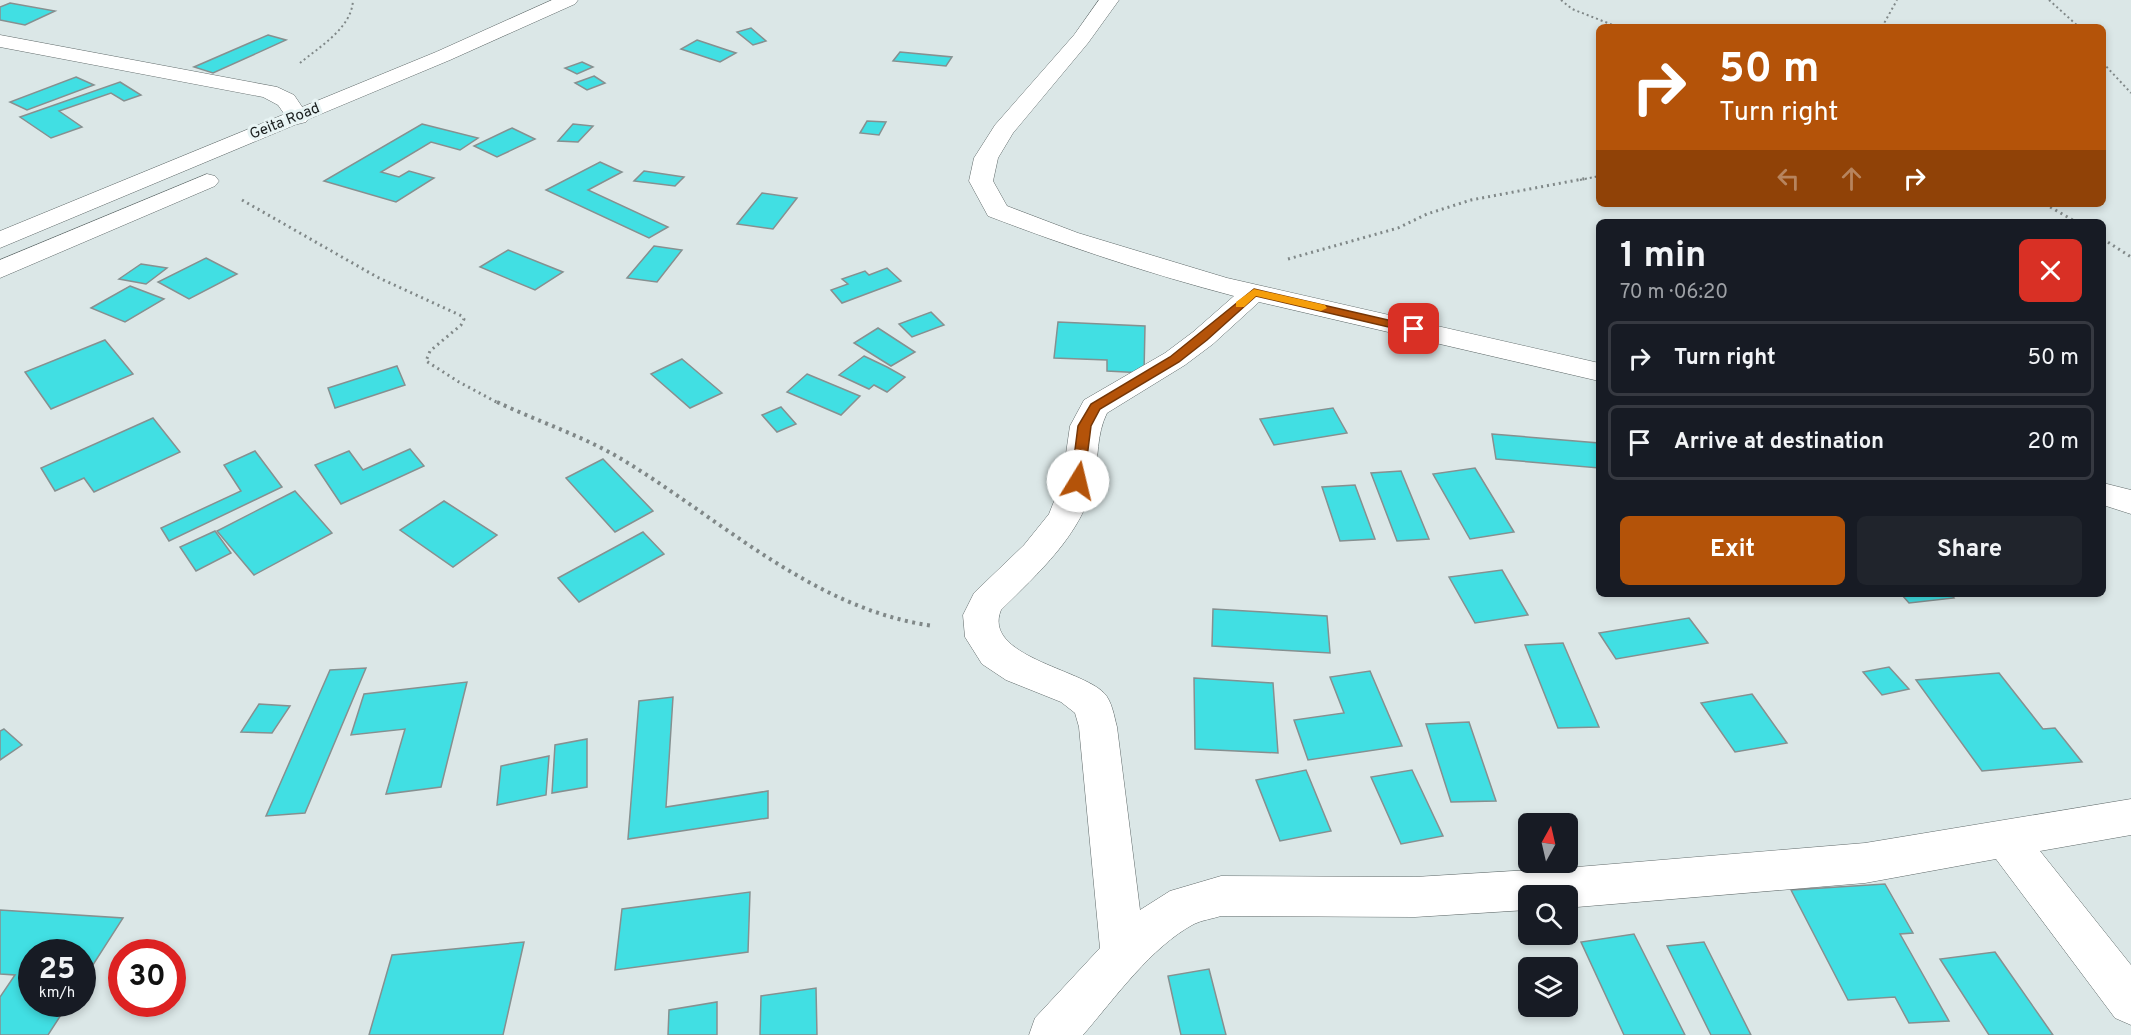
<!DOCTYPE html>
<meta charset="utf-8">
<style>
body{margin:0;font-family:Overpass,sans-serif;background:#20242c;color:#f1f3f6;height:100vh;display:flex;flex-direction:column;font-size:22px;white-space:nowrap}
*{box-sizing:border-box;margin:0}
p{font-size:20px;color:#9ea1a6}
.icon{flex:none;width:33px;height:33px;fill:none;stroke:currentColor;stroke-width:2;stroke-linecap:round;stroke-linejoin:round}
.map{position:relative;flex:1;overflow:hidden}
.side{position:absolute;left:1596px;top:219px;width:510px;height:378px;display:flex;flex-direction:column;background:#171b24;border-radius:9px;box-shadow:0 3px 9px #0003}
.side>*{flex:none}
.guide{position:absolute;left:1596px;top:24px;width:510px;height:183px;border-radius:9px;box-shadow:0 3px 9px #0003;background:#b45309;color:#fff;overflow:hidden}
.needle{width:39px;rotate:8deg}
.tools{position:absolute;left:1518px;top:813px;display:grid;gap:12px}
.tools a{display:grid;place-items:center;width:60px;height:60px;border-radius:9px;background:#171b24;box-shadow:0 3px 9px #0003;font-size:30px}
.speed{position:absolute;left:18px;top:939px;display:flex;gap:12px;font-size:30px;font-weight:700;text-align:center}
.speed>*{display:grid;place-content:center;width:78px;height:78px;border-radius:50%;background:#171b24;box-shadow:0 3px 9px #0003;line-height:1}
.speed small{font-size:15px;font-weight:400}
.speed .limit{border:9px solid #d22;background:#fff;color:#111}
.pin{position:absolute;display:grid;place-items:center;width:51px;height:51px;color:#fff;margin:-26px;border-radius:12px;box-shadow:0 3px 9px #0006}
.me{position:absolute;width:66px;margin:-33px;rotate:9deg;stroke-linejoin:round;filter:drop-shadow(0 0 4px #0008)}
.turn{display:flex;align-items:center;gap:21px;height:126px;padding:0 24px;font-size:27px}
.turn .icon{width:78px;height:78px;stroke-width:2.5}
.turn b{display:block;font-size:42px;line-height:51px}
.lanes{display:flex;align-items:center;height:57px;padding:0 24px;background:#0003;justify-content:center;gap:30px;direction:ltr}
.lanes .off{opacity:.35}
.round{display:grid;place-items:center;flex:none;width:63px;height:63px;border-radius:9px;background:#20242c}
.overview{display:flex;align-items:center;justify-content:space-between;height:102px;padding:0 24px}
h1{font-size:36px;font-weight:700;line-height:45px}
.cta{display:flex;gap:12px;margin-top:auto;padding:12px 24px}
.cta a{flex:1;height:69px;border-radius:9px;background:#b45309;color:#fff;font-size:24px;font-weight:700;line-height:69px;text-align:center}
.cta a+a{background:#20242c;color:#f1f3f6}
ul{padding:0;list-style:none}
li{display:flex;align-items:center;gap:18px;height:75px;margin:0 12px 9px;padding:0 12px;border:3px solid #363941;border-radius:9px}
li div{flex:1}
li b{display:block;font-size:22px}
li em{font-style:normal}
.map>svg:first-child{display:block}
</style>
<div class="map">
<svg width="2131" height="1035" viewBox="0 0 2131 1035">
<rect width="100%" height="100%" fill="#dbe7e7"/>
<!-- building -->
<g fill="#41dfe3" stroke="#869090" stroke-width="1.5">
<path d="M10,3l45,8 -30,14 -25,-5v-13z"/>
<path d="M751,28l15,13 -13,4 -16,-13z"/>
<path d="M268,35l18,5 -73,33 -19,-6z"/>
<path d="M697,40l39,13 -16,9 -39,-13z"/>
<path d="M900,52l52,5 -6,9 -53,-5z"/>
<path d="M582,62l11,5 -16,7 -12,-6z"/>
<path d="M594,76l11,7 -18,7 -12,-7z"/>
<path d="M76,77l18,8 -67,25 -17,-8z"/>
<path d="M120,82l21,13 -17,6 -13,-8 -52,18 23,16 -31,11 -31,-21z"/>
<path d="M867,121l19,1 -7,13 -19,-2z"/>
<path d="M422,124l56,14 -18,12 -29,-8 -50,30 18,5 10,-6 25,7 -38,24 -72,-21z"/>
<path d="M573,124l20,2 -15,16 -20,-1z"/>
<path d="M512,128l23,11 -38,18 -23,-11z"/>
<path d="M600,162l22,10 -34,18 80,37 -19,11 -103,-48z"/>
<path d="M644,171l40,6 -9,9 -41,-5z"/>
<path d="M762,193l35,5 -24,31 -36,-5z"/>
<path d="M654,246l28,4 -25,32 -30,-4z"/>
<path d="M508,250l55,22 -28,18 -55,-23z"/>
<path d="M206,258l31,16 -48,25 -31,-17z"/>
<path d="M141,264l26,4 -21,16 -27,-5z"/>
<path d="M887,268l14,13 -59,22 -11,-13 17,-6 -6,-5 23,-8 4,4z"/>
<path d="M130,286l34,13 -39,23 -34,-14z"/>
<path d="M931,312l13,13 -32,12 -13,-13z"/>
<path d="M1058,322l87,4 -1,47 -37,-2v-11l-53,-2z"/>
<path d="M878,328l37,24 -24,14 -37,-23z"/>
<path d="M105,340l28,34 -82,35 -26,-37z"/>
<path d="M864,356l23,11 18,10 -18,15 -13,-7 -5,4 -30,-14z"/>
<path d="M682,359l40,34 -32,15 -39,-34z"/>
<path d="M397,366l8,19 -70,23 -7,-20z"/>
<path d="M807,374l53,22 -19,19 -54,-23z"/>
<path d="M781,407l15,17 -19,8 -15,-17z"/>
<path d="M1333,408l14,25 -73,12 -14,-26z"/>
<path d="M153,418l27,34 -86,40 -10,-14 -29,13 -14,-23z"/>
<path d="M1492,434l107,9v25l-103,-9z"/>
<path d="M410,449l14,17 -83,38 -26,-39 34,-14 14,19z"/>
<path d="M255,451l27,36 -113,54 -8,-13 80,-37 -17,-26z"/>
<path d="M603,459l50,52 -38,21 -49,-54z"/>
<path d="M1475,468l39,64 -44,7 -37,-65z"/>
<path d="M1401,471l28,68 -32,2 -26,-68z"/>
<path d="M1355,485l20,54 -35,2 -18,-54z"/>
<path d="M295,491l37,42 -78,42 -37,-44z"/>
<path d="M444,501l53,34 -44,32 -53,-37z"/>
<path d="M215,531l16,22 -35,18 -16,-24z"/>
<path d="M643,532l21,22 -85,48 -21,-24z"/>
<path d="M1502,570l26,45 -53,8 -26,-46z"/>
<path d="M1901,594h50l3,4 -45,5z"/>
<path d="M1213,609l114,7 3,37 -118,-7z"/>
<path d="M1689,618l19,25 -92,16 -17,-26z"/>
<path d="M1563,643l36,84 -41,1 -33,-83z"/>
<path d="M1889,667l20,22 -27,6 -19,-23z"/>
<path d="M366,668l-61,145 -39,3 64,-146z"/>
<path d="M1370,671l32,75 -94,14 -14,-40 50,-7 -14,-36z"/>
<path d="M1999,673l44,56 12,-1 27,34 -100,9 -66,-91z"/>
<path d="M1194,678l79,5 5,70 -83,-4z"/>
<path d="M467,682l-26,105 -55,7 19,-65 -54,6 13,-41z"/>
<path d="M1752,694l35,49 -52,9 -34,-49z"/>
<path d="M673,697l-7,110 102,-16v27l-140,21 11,-138z"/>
<path d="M259,704l31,2 -18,27 -31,-1z"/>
<path d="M1469,722l27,79 -45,1 -25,-78z"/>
<path d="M4,729l18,16 -22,15v-29z"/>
<path d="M587,739v48l-35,6 3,-48z"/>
<path d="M549,756l-3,39 -49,10 4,-39z"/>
<path d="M1306,770l25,61 -51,10 -24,-61z"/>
<path d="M1412,770l31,66 -42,8 -30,-67z"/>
<path d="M1885,884l28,49 -13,1 49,87 -40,2 -14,-26 -47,3 -57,-110z"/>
<path d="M750,892l-2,60 -133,18 7,-61z"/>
<path d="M0,910l123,8 -41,64v-30h-50v52h36l-20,31h-48v-38l15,-22 -15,-1z"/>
<path d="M1634,934l51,101h-61l-43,-93z"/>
<path d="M524,942l-21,93h-134l23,-80z"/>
<path d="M1704,942l47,93h-40l-44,-89z"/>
<path d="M1995,952l58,83h-64l-49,-76z"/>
<path d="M1209,969l17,66h-45l-13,-59z"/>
<path d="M816,988l1,47h-57l1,-39z"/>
<path d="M717,1002v33h-49l1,-25z"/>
</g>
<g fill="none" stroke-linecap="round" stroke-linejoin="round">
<!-- minor casing -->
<g stroke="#606a6a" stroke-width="1">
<g id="minor">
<path d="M1099,0h20l-31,43 -75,90 -15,25 -5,23 14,25 71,27 149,45 372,85v18l-340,-79 -46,42 -28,21 -78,48c-11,22 -8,45 -13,68 -12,54 -56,92 -93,129 -19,46 80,59 103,83 8,8 10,23 13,34l23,183 30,-19 51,-15 194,1 162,-10 288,-24 266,-44v36l-91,16 91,114v60l-16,-7 -119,-159 -131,24 -288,24 -9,1v-12h-40v14l-113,7 -194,-1c-9,3 -19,4 -27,8 -43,23 -79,74 -111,111h-54l6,-17 65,-70 -21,-221 -4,-14 -14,-11 -55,-22 -24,-16 -17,-27 -2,-22 11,-22 50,-48 25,-31 13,-33 8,-55 14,-26 81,-47 28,-21 41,-36c-84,-22 -165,-49 -246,-80l-19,-35 5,-23 21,-33 79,-90z"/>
<path d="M0,35l277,52 17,8 15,22 -3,5 -8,2 -8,-2 -12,-17 -15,-8 -263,-50z"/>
<path d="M207,174l8,2 4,5 -4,5 -215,92v-18z"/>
<path d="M2103,483l28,7v24l-28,-9z"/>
</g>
</g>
<!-- trunk casing -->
<g stroke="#606a6a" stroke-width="1">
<path id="trunk" d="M552,0h26l-3,4 -125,56 -450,188v-17l436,-179z"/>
</g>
<!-- path-far2 -->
<g stroke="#808888" stroke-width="2" stroke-dasharray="2 3" stroke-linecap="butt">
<path d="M1561,0l11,9 46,18"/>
<path d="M2049,0l30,27"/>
<path d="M1882,27l15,-27"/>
<path d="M300,63c19,-16 52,-35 53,-63"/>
<path d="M2103,63l28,30"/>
<path d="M1580,180l19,-4"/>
</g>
<!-- path-far1 -->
<g stroke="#808888" stroke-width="3" stroke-dasharray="2 4" stroke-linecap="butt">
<path d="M242,200l135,77 85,39 2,3 -3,6 -31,26 -4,10 33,21 41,22"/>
<path d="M2045,204l31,18"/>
<path d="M2103,239l28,18"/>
<path d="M1288,259l110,-31 29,-14 44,-14 117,-22"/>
</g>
<!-- path -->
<path stroke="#808888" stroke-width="4" stroke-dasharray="3 4.5" stroke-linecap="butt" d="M497,402c40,19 83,33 121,55 101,60 195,153 316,169"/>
<!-- minor -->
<use href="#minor" fill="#fff" fill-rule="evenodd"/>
<!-- trunk -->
<use href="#trunk" fill="#fff" fill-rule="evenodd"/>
</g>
<!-- route -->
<path fill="#b45309" stroke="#753606" stroke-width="1.5" d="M1254,289l160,37 6,3 -6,4 -158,-37 -49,44 -28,22 -79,47 -9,17 -7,55 -6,5 -5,-1 -2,-4 7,-55 13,-22 79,-47z"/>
<!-- slow -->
<path fill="#f59e0b" d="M1254,289l71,16 2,3 -6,3 -65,-15 -12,11h-8v-5z"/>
<g text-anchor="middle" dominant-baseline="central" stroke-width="6" stroke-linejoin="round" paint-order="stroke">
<!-- far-street labels -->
<g font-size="15" fill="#1a1e1e" stroke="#e8f4f4">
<text transform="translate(285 122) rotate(-22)">Geita Road</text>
</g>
</g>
</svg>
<div class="tools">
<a><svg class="needle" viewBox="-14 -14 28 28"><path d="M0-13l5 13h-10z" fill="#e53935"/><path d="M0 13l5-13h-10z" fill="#9ea1a6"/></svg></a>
<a><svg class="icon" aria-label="search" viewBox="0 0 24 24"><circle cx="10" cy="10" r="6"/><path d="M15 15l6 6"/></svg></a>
<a><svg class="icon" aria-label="layers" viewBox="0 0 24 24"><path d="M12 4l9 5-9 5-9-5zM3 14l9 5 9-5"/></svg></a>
</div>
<div class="speed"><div>25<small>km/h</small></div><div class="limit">30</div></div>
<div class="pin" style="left:1414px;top:329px;background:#d93025"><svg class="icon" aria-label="arrive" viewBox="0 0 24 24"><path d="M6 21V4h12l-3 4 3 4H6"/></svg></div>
<svg class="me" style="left:1078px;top:481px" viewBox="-20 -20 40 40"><circle r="19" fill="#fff"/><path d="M0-13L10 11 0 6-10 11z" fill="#b45309"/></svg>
<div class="guide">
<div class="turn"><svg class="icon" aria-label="right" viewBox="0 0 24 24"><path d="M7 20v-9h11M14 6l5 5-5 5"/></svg><div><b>50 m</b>Turn right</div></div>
<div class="lanes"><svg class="icon off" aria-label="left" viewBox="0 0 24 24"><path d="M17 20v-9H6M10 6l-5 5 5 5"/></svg><svg class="icon off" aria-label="ahead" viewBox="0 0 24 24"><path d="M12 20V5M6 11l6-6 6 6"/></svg><svg class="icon" aria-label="right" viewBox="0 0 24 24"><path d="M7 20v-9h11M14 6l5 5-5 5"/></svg></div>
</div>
<section class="side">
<div class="overview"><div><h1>1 min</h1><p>70 m · 06:20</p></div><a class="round" style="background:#d93025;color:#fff"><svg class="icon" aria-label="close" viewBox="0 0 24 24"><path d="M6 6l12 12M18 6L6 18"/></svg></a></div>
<ul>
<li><svg class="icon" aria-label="right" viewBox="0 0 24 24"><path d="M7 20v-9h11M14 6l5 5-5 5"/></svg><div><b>Turn right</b></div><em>50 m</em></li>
<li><svg class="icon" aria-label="arrive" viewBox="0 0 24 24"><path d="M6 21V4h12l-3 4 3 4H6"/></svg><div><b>Arrive at destination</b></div><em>20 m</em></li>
</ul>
<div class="cta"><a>Exit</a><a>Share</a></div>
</section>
</div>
